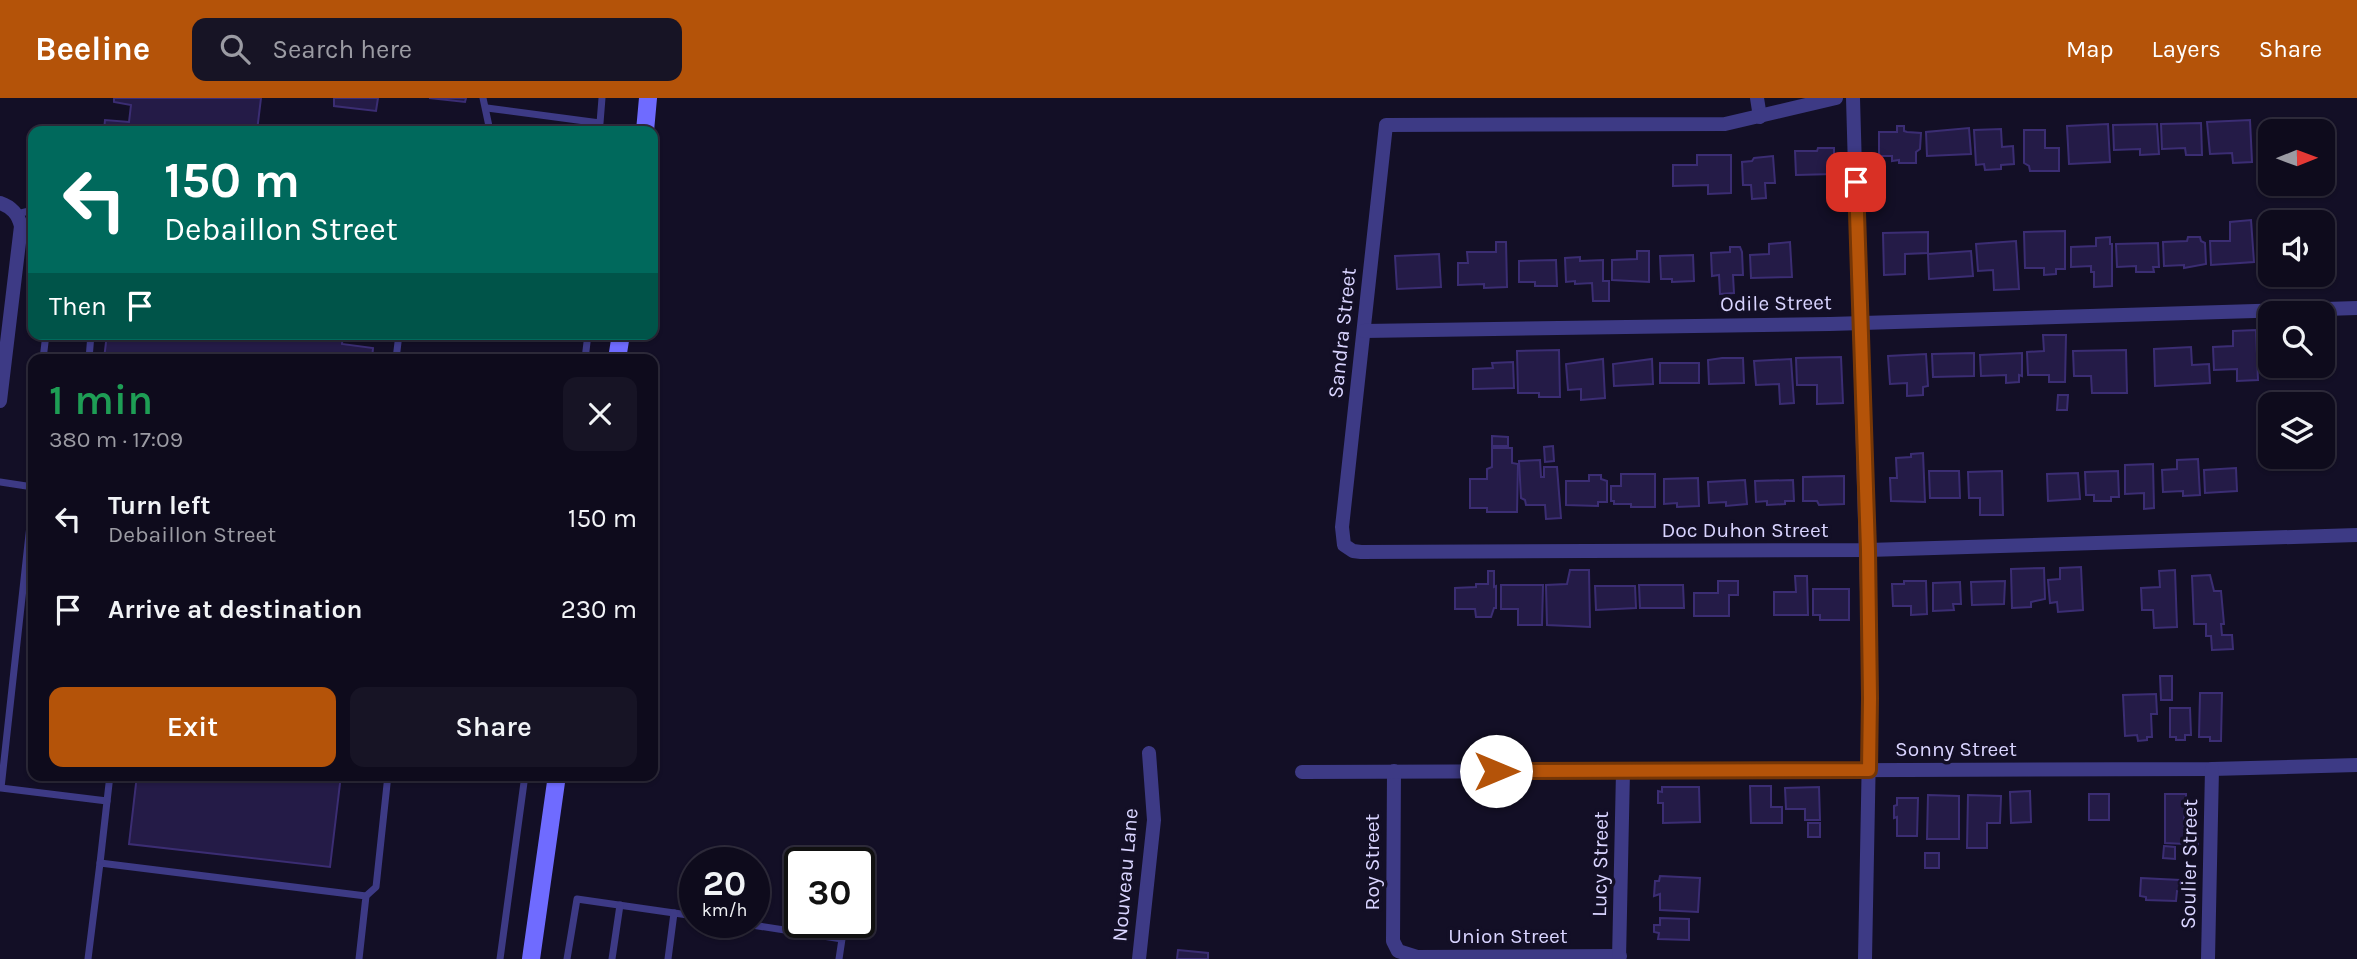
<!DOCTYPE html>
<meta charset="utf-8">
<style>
body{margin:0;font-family:Karla,sans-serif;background:#171425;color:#f1f3f6;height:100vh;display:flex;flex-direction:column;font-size:26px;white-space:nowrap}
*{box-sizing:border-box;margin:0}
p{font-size:23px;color:#9b9ba3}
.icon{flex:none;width:38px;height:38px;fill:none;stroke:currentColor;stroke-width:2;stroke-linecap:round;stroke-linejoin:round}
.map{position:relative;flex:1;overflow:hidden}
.details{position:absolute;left:28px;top:256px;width:630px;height:427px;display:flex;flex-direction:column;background:#0e0b1c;border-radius:14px;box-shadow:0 2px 5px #0004,0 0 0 2px #2e2b3b}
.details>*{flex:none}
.hud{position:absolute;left:28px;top:28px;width:630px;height:214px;border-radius:14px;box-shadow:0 2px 5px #0004,0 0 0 2px #2e2b3b;background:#00695c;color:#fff;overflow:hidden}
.needle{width:46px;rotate:89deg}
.buttons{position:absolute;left:2258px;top:21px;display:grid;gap:14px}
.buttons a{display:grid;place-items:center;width:77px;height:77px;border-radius:14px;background:#0e0b1c;box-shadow:0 2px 5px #0004,0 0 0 2px #2e2b3b;font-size:35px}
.speed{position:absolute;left:679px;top:749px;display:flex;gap:14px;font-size:35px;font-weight:700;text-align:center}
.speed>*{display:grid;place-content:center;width:91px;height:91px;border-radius:50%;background:#0e0b1c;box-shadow:0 2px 5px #0004,0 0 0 2px #2e2b3b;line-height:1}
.speed small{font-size:18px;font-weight:400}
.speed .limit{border:4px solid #111;border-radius:10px;background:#fff;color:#111}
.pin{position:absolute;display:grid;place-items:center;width:60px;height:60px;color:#fff;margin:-30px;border-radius:14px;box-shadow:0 4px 10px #0006}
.me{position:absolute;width:77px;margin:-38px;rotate:90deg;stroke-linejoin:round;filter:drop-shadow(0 0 5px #0008)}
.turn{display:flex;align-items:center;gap:24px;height:147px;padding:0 21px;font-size:32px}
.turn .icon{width:91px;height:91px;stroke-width:2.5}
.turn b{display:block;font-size:49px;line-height:60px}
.then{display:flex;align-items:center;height:66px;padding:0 21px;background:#0003;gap:14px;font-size:26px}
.round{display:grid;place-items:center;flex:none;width:74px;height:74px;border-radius:14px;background:#171425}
.head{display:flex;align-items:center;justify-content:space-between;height:119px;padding:0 21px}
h1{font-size:42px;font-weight:600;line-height:52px;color:#1e9e55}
.primary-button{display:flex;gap:14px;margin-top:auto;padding:14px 21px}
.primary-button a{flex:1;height:80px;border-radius:14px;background:#b45309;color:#fff;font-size:28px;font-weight:600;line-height:80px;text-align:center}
.primary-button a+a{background:#171425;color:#f1f3f6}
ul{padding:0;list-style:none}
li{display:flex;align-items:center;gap:21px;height:91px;padding:0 21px}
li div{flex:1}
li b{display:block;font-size:26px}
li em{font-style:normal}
header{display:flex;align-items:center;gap:42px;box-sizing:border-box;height:98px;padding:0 35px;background:#b45309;color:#fff}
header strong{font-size:33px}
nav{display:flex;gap:38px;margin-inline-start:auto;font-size:24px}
.search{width:490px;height:63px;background:#171425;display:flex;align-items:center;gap:18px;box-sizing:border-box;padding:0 24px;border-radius:14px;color:#9b9ba3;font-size:26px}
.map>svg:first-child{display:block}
</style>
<header>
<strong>Beeline</strong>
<div class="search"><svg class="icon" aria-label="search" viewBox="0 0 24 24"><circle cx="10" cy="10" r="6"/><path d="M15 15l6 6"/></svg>Search here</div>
<nav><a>Map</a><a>Layers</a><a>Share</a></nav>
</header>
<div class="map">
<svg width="2357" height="861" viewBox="0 0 2357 861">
<rect width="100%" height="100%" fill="#130f26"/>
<!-- building -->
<g fill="#241b47" stroke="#3b2d73" stroke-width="2">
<path d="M114,0h147l-4,33h-153l1,-11 24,2 2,-17 -17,-3z"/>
<path d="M334,0h44l-2,13 -42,-5z"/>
<path d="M429,0h37l-1,4z"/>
<path d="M2250,22l2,42 -19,1 -1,-10 -22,1 -3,-32z"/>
<path d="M2201,25l1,32h-16l-1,-7 -23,1 -1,-25z"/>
<path d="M2108,26l2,38 -41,2 -2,-38z"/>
<path d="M2157,26l2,30 -19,1v-6l-26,1 -1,-25z"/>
<path d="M1897,28h7v5l3,1 14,1 -1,16 -4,3v11h-17v-3l-7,1v-5h-13v-24h18z"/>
<path d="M1969,30l2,26 -44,2 -1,-24z"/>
<path d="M2001,31l1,18 11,-1 1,18 -13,1v4l-16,1 -1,-6 -8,1 -2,-35z"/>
<path d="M2024,32h21v18h14v23h-29l-1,-5 -5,-3z"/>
<path d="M1818,50h16v26l-38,1 -1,-24h22z"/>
<path d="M1697,57h34v38l-23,1v-9l-35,1v-21h24z"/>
<path d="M1773,58l2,27h-10l1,15 -14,1 -1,-14h-8l-1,-23 10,-1 2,-3z"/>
<path d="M2251,122l3,42 -43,3 -1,-24h20v-19z"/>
<path d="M2065,133v38h-9v5l-12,1v-7h-19l-1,-36z"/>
<path d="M1928,134v21l-23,1v20l-21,1 -1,-42z"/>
<path d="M2110,139v7h2v42l-18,1v-15h-3v-6l-20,1v-20l25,-1v-8z"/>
<path d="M2188,139h12l1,4 4,2 1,21 -22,4v-3l-20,1 -1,-24 24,-1z"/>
<path d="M2016,143l3,48 -25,1 -1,-20 -15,1 -2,-27z"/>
<path d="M1496,144h10l1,45 -23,1v-4l-26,1v-22h10l-1,-11h29z"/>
<path d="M1790,144l2,35 -41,1 -1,-23 19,-1v-10z"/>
<path d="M2158,145l1,24h-6l1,5h-18v-6l-19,1 -1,-23z"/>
<path d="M1730,149h10l2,5 1,23h-10l1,18 -14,1 -1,-19 -7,1 -1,-23 19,-1z"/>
<path d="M1637,153h12v31l-37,-2v-20l25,-1z"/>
<path d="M1971,153l2,25 -44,3 -1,-25z"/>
<path d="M1439,156l2,33 -44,2 -2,-33z"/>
<path d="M1693,157l1,26 -22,1v-3h-11l-1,-23z"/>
<path d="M1580,159v4l23,-1v21h6v20h-16l-1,-18 -17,1v-3l-9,1 -1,-24z"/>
<path d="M1556,162l1,26h-22v-4h-16v-21z"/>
<path d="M2256,232l2,50 -21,1v-12l-23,1 -1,-23 20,-1v-15z"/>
<path d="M107,236h236l-1,10 31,4 -1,11h-268z"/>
<path d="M2043,237h23l-1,47h-16v-7h-21l-1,-23 17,-1z"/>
<path d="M2191,249l1,18 17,-1 1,19 -55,3 -1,-37z"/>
<path d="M1559,252l1,47h-21v-4h-21l-1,-42z"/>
<path d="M2126,252l1,43h-35l-1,-17h-17l-1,-25z"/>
<path d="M1974,255v23l-41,1 -1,-23z"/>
<path d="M2022,255v23l-3,-1v7l-13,1v-8l-25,1 -1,-21z"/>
<path d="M1926,256l2,32 -5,1v8l-16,1v-13l-17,1 -2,-28z"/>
<path d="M1841,259l2,46 -26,1v-19h-20l-1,-27z"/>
<path d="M1722,260h21l1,25 -35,1 -1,-24z"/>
<path d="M1603,261l2,39 -24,2v-11l-13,1 -2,-26z"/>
<path d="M1652,261l1,25 -39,2 -1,-22z"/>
<path d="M1791,261l3,44 -14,1 -1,-20 -23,1 -2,-24z"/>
<path d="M1513,264l1,26 -41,1v-20l20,-1 -1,-5z"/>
<rect x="1660" y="265" width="39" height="20"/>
<path d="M2058,297h10l-1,15h-10z"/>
<path d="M1492,338l16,1v9h-16z"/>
<path d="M1553,348l1,15 -9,1 -1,-15z"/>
<path d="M1492,350h20v15l6,1 -1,48h-30v-4h-17v-29h17v-10l5,-2z"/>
<path d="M1923,355l2,49 -34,-1 -1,-23h7l-1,-20 15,-1v-3z"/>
<path d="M2198,361l2,36 -17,1v-5l-20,1 -1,-22 15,-1v-9z"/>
<path d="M1540,362l1,17h3v-10h13l4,51 -15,1 -1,-14h-19l-1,-5 -4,-2 -2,-37z"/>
<path d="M2153,366l1,44 -10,1v-16l-19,1v-29z"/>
<path d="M2236,370l1,23 -32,2 -1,-23z"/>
<path d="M1929,373h30l1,27h-30z"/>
<path d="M2002,373l1,44h-23v-17h-11l-1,-26z"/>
<path d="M2118,373l1,26h-8v4h-17v-6h-8l-1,-23z"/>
<path d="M2078,375l2,26 -32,2 -1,-27z"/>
<path d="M1621,376h34v33h-24v-3h-17v-3h-3v-15h10z"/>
<path d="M1589,377h12v4l6,2v21h-9v4l-32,-1v-24h23z"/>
<path d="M1844,378v28l-25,1 -2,-4h-14v-24z"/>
<path d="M1698,380l1,28 -22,1v-4l-13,1v-25z"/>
<path d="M1745,382l2,24 -21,2v-4l-17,1 -1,-21z"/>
<path d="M1793,382l1,21h-9v3l-18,1v-4l-11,1 -1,-21z"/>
<path d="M2081,469l2,43 -25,2 -1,-10 -7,1 -2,-23 12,-1v-11z"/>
<path d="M2044,470l1,31 -14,3v5l-19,1 -1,-39z"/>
<path d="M1570,472h19l1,57 -43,-2 -1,-40 21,-1z"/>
<path d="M2175,472l2,57 -23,1 -1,-18h-11l-1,-22 19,-1 -1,-16z"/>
<path d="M1488,473h6v16l2,-1v22h-2l-3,9h-15l-1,-8h-20v-21l21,-1v-3h12z"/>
<path d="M2210,477l4,16h7l3,33h-3l1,11h10l1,14 -21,1 -1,-14h-5v-12h-12l-2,-48z"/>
<path d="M1795,478h12l1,39h-34v-23h22z"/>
<path d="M1718,483h20v14h-9v21h-35v-23h24z"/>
<path d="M1904,483h22l1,33 -16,1v-9h-18l-1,-22h12z"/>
<path d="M2005,483l-1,23 -32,1 -1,-23z"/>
<path d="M1960,484l1,22h-8l1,6 -21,1v-28z"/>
<path d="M1501,487h42l-1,40h-24v-16h-17z"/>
<path d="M1639,487h44l1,23h-44z"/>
<path d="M1595,488h40l1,22 -40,2z"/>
<path d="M1813,491h36v31h-29v-5h-7z"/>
<path d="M2160,578h12v24h-11z"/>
<path d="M2200,595h22l-1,48h-11v-4h-11z"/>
<path d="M2156,596l1,20h-6l1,23h-5v3l-9,1 -1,-6 -12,1 -2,-41z"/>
<path d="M2170,610h20l1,27h-6v5h-9v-3h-6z"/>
<path d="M137,677h204l-11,92 -201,-23z"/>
<path d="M1750,688h21v21h11v16h-31z"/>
<path d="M1662,689h37l1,35 -37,1v-20h-5v-12l4,1z"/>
<path d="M1819,689l1,33h-15v-11h-19l-1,-21z"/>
<path d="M2030,693l1,31 -20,1 -1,-31z"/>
<rect x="2089" y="696" width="20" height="26"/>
<path d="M2165,696h21v8l4,1v9h-5l-1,8 1,24 -20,-1z"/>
<path d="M1928,697l31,1v43h-32z"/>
<path d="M1968,697l33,1 -1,27h-13v25h-20z"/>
<path d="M1897,700h21l-1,38h-20v-19l-3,1v-12l3,-1z"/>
<rect x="1808" y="725" width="12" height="14"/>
<path d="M2186,739l12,1v14l-13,-1z"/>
<path d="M2164,748l11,1v12l-12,-1z"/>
<rect x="1925" y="755" width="14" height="15"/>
<path d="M1660,778l40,2 -2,34 -38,-2v-16l-6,2 1,-15h4z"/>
<path d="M2141,780l39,2v11h-3l-1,10 -30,-1v-3l-6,-1z"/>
<path d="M1660,820l29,1v21l-31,-1 1,-6 -5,-1v-7h6z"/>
<path d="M1178,852l30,3v6h-31z"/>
</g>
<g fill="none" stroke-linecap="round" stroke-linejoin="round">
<!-- lane -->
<g stroke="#3d3a85" stroke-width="7">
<path d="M483,0l7,33"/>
<path d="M487,10l113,15 2,-25"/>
<path d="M17,116l16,-4"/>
<path d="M43,261l3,-25"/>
<path d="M89,261l2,-25"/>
<path d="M396,261l3,-25"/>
<path d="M585,261l3,-25"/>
<path d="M0,384l33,5"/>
<path d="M33,400l-32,290 106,13"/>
<path d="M100,765l10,-88"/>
<path d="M366,798l10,-9 12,-112"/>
<path d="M733,824l109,17 -3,20"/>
<path d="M88,861l12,-96 266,33 -7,63"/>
<path d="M500,861l25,-184"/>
<path d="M567,861l10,-60 118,17"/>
<path d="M612,861l8,-54"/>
<path d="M668,861l6,-46"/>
</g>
<!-- street -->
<g stroke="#3d3a85" stroke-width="14">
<path d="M1757,0l3,19"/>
<path d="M1836,0l-111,26 -339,1 -44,402 2,18 9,6 8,1 507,-2 489,-15"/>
<path d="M1853,0l17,600 -5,261"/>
<path d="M0,105c12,4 18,11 21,23l-21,175"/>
<path d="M1364,233l466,-7 527,-16"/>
<path d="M1394,673l-1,170 5,10 19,6 203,-1"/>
<path d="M1302,674l910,-3 145,-4"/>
<path d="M1139,861l15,-139 -5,-67"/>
<path d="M1619,861l4,-188"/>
<path d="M2208,861l4,-190"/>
</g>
<!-- secondary -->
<g stroke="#6f6bff" stroke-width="18">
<path d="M645,33l3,-33"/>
<path d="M617,261l4,-25"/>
<path d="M531,861l26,-184"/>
</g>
</g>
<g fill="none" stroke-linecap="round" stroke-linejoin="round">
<!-- route casing -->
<g stroke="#753606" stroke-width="18">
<path id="route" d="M1496,673l373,-1 1,-72 -2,-148 -12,-368"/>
</g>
<!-- route -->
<use href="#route" stroke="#b45309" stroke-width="12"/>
</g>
<g text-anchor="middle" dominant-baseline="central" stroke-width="7" stroke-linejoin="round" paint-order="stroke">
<!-- street labels -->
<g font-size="21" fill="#d9d4ff" stroke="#130f26">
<text transform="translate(1776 205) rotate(-1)">Odile Street</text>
<text transform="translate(1342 235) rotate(-84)">Sandra Street</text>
<text x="1745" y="432">Doc Duhon Street</text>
<text x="1956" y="651">Sonny Street</text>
<text transform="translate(1372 764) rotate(-90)">Roy Street</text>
<text transform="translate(1600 766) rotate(-89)">Lucy Street</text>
<text transform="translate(2189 766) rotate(-89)">Soulier Street</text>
<text transform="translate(1125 777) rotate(-85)">Nouveau Lane</text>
<text x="1508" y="838">Union Street</text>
</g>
</g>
</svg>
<div class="buttons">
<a><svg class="needle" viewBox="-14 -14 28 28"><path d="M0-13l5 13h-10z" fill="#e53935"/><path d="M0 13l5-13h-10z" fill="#9b9ba3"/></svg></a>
<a><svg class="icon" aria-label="sound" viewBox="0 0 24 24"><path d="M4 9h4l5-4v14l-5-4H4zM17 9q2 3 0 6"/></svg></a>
<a><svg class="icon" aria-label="search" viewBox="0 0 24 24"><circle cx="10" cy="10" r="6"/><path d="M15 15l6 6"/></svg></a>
<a><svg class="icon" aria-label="layers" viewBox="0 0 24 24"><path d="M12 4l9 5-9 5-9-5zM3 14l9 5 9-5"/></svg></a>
</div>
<div class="speed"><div>20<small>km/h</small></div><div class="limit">30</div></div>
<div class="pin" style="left:1856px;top:84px;background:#d93025"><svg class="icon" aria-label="arrive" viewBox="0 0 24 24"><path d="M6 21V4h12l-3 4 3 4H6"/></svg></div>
<svg class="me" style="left:1496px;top:673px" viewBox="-20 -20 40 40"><circle r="19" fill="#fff"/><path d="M0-13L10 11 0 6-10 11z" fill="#b45309"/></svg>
<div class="hud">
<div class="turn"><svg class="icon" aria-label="left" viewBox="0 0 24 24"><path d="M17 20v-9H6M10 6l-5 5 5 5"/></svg><div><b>150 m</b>Debaillon Street</div></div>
<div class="then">Then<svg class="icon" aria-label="arrive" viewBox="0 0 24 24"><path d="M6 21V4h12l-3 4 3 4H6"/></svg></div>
</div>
<section class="details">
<div class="head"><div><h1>1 min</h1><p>380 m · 17:09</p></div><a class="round"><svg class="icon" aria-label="close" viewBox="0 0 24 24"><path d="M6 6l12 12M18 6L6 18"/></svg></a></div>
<ul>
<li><svg class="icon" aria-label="left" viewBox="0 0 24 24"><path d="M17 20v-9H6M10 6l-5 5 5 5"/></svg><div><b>Turn left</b><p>Debaillon Street</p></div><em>150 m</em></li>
<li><svg class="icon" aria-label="arrive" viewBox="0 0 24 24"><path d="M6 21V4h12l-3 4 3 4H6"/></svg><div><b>Arrive at destination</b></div><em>230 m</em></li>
</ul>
<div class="primary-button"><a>Exit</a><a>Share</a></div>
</section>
</div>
